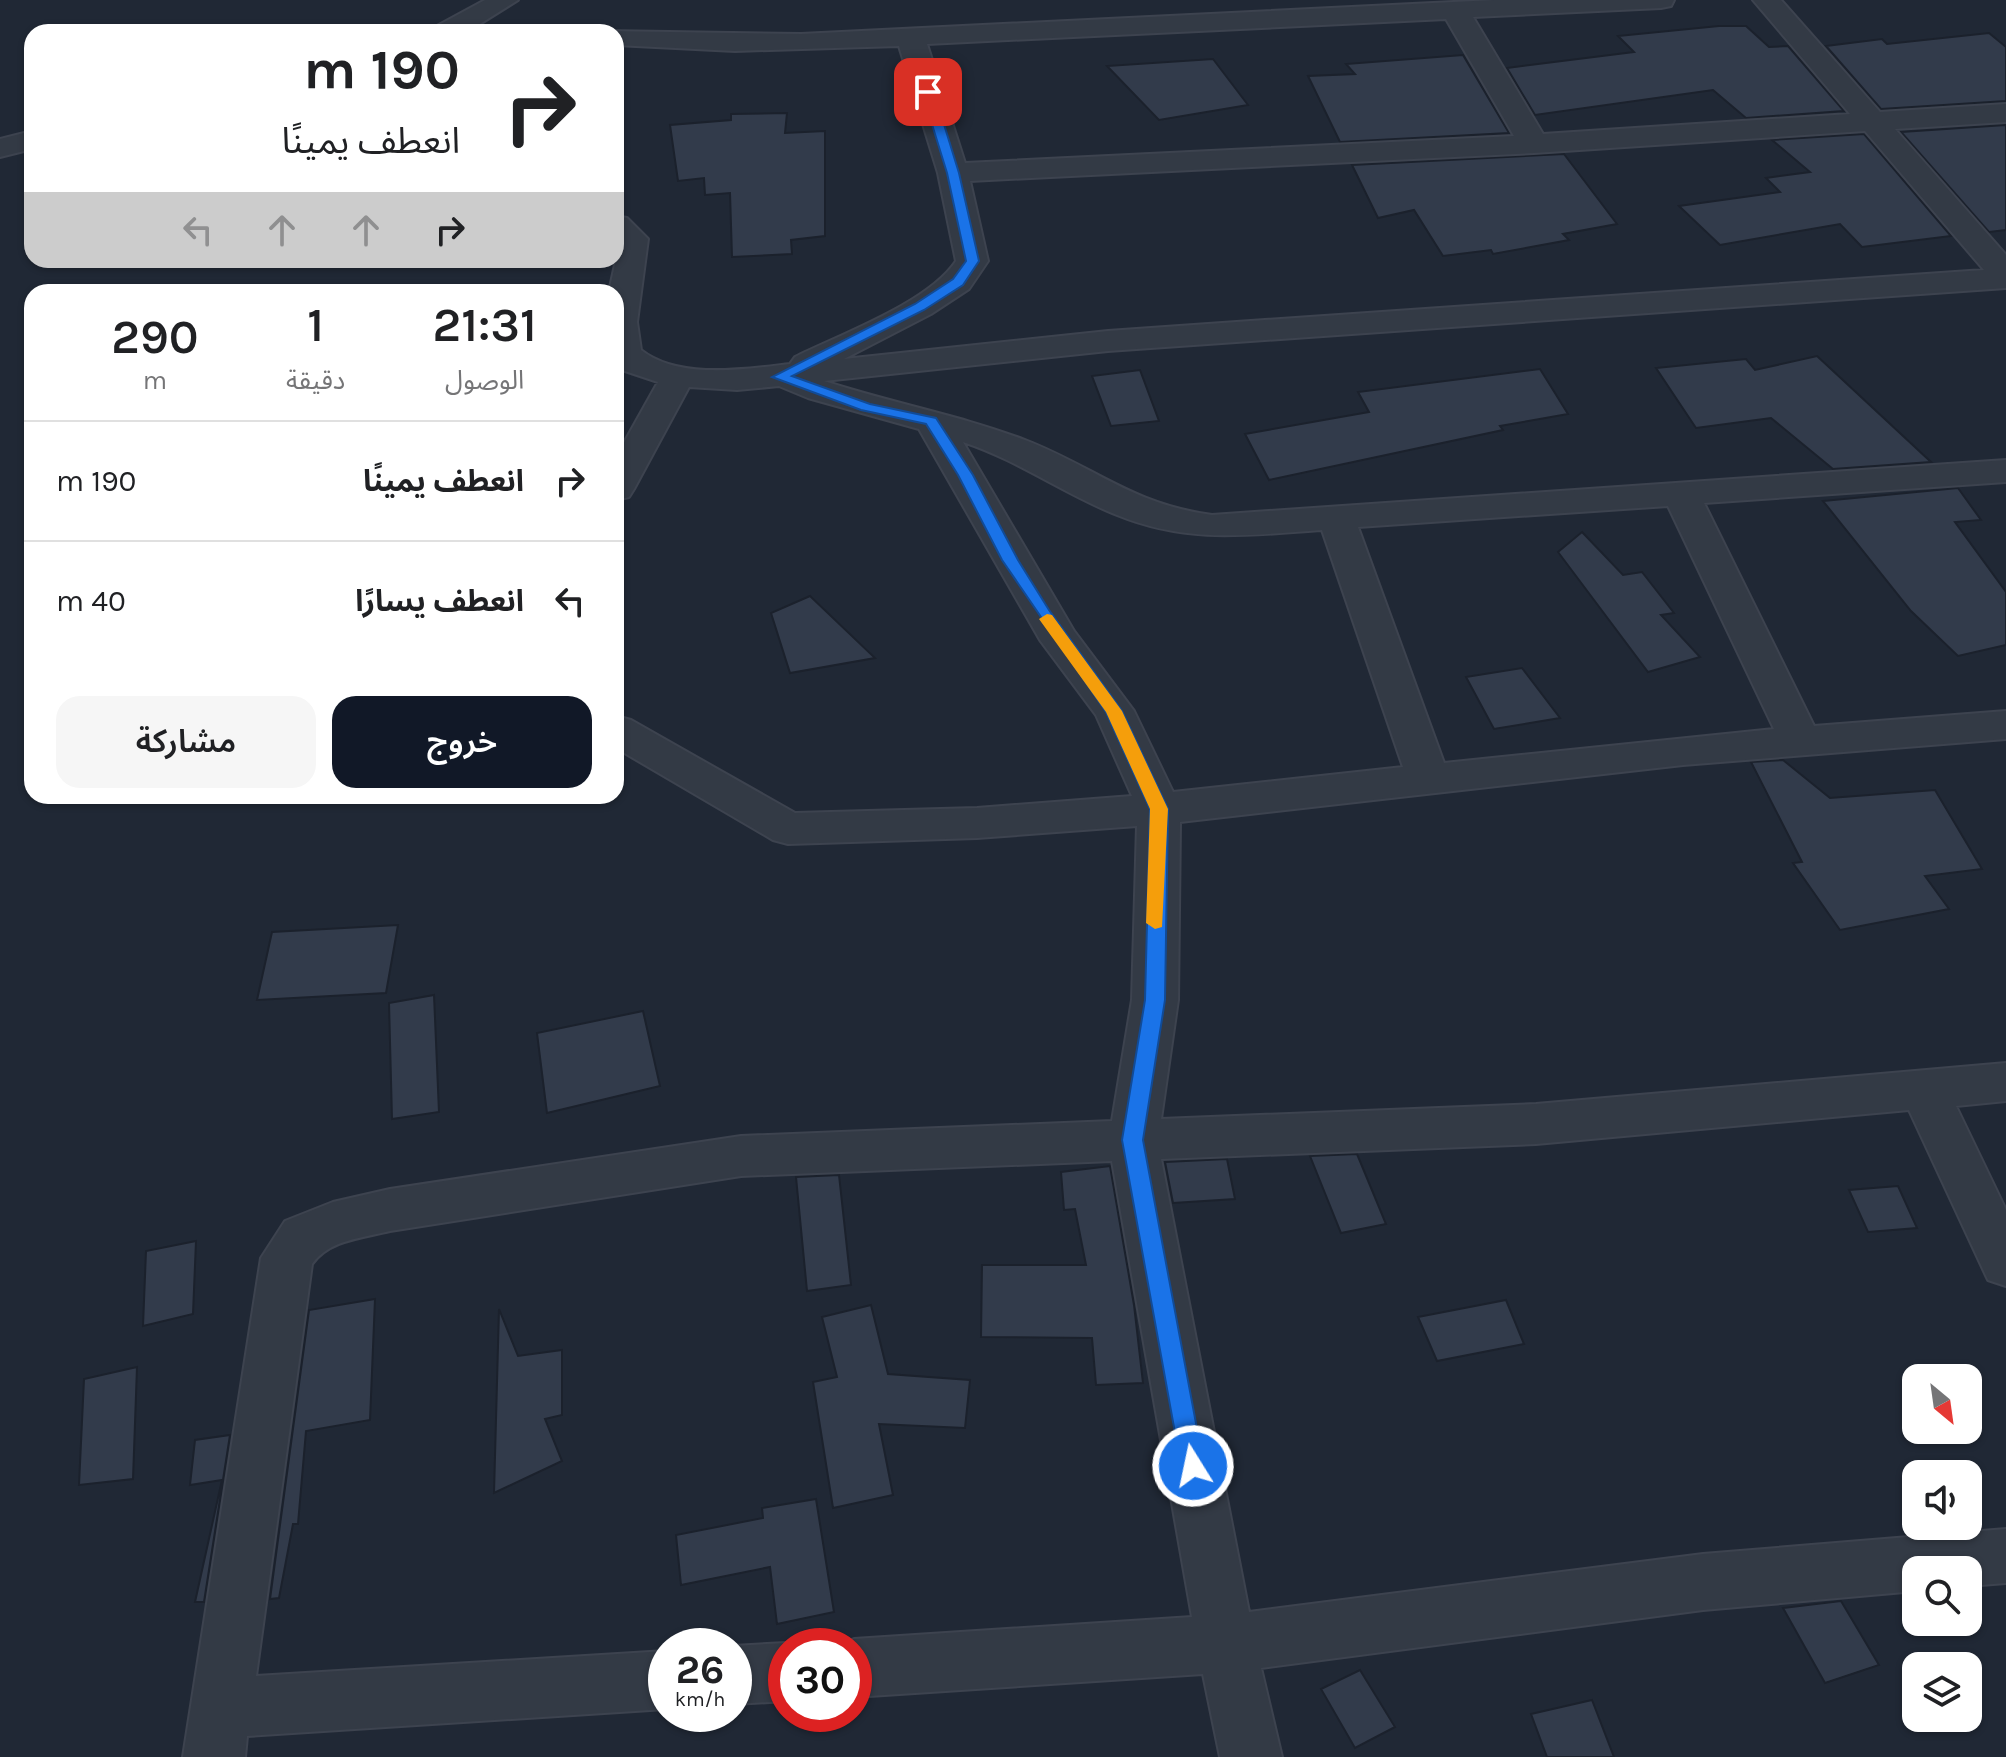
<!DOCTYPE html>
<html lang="ar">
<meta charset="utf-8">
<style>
body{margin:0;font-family:Karla,"Noto Sans Arabic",sans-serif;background:#f6f6f6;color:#202124;direction:rtl;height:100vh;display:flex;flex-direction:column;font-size:30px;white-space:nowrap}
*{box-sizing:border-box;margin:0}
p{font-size:26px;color:#757577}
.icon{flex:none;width:44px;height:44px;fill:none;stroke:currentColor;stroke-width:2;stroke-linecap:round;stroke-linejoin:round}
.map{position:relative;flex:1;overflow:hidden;direction:ltr}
.details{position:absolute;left:24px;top:284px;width:600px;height:520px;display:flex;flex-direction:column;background:#fff;border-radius:24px;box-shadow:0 2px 6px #0004;direction:rtl}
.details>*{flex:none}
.guide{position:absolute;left:24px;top:24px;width:600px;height:244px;border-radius:24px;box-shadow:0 2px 6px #0004;direction:rtl;background:#fff;color:#202124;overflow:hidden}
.needle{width:52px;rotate:151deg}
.buttons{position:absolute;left:1902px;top:1364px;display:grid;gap:16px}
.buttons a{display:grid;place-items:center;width:80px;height:80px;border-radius:16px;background:#fff;box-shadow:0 2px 6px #0004;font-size:40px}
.speed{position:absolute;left:648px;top:1628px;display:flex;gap:16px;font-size:40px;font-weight:700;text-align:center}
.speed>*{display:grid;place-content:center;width:104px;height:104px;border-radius:50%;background:#fff;box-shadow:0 2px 6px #0004;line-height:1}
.speed small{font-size:20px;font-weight:400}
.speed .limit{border:12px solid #d22;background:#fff;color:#111}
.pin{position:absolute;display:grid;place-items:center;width:68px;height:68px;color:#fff;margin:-34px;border-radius:16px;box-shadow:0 4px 12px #0006}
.me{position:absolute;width:88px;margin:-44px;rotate:350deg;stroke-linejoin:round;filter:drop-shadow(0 0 6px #0008)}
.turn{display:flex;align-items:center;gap:28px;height:168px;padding:0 32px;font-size:36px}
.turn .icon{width:104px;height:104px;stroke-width:2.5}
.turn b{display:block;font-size:56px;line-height:68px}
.lanes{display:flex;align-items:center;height:76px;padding:0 32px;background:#0003;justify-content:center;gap:40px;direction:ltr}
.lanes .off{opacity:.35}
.eta{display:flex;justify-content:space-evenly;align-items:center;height:136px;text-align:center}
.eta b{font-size:48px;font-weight:600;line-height:56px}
.cta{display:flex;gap:16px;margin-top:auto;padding:16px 32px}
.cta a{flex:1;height:92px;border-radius:24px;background:#111827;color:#fff;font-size:32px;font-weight:600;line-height:92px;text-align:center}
.cta a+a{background:#f6f6f6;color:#202124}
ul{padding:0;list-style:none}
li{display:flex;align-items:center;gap:24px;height:120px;padding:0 32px;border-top:2px solid #e0e0e0}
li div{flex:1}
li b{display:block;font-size:30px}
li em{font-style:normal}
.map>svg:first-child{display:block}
</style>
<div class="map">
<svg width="2006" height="1757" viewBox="0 0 2006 1757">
<rect width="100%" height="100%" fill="#202835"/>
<!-- building -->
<g fill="#323b4b" stroke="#1b212c" stroke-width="2">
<path d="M1719,26h27l23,21 19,-1 56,65 -98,7 -33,-28 -178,25 -28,-47 127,-16 -16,-16z"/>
<path d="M1989,33l17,14v54l-125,8 -55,-63 56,-7 5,5z"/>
<path d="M1463,55l46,78 -169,9 -32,-66 47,-2 -9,-10z"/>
<path d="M1213,59l35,46 -89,15 -52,-54z"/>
<path d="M787,113l-2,20 40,-2v105l-34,4 1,14 -60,3 -2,-64 -25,2 -1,-17 -26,3 -8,-56 61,-5v-6z"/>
<path d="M2006,125v105l-17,2 -88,-100z"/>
<path d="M1864,134l87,102 -89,11 -22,-23 -120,21 -41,-39 101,-14 -14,-14 44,-6 -38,-32z"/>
<path d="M1564,154l53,70 -54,10 6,6 -76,14 -2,-4 -48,6 -29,-46 -36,8 -26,-53z"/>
<path d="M1817,356l114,106 -98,7 -62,-51 -75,10 -40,-60 90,-9 9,11z"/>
<path d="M1540,369l28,45 -68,12 3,4 -234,50 -24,-46 124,-22 -11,-20z"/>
<path d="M1140,370l19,51 -48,5 -19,-50z"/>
<path d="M1958,488l23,32 -26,2 51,70v53l-48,11 -47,-45 -88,-110z"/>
<path d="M1582,532l41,43 19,-3 32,41 -13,2 39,42 -52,15 -90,-120z"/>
<path d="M810,596l65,62 -85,15 -19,-60z"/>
<path d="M1522,668l38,50 -66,11 -28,-52z"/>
<path d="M1783,760l47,38 105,-8 47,79 -57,7 24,33 -109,21 -47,-67 9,-1 -51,-100z"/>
<path d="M398,925l-12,68 -129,7 15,-68z"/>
<path d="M434,995l5,117 -47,7 -3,-116z"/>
<path d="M643,1011l17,75 -113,27 -10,-80z"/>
<path d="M1357,1154l29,70 -45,9 -31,-77z"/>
<path d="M1227,1159l8,40 -62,4 -8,-41z"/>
<path d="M1110,1166l24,139 9,78 -47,2 -4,-47 -111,-1 1,-72h104l-11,-56 -11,1 -3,-38z"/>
<path d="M839,1175l12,110 -44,6 -11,-114z"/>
<path d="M1898,1186l19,42 -49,4 -19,-42z"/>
<path d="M196,1241l-3,73 -50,12 3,-75z"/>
<path d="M375,1299l-5,121 -64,11 -8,93h-5l-14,74 -9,1 39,-289z"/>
<path d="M1506,1300l18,44 -87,17 -19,-44z"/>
<path d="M871,1305l17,69 82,6 -5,48 -86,-4 14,71 -60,13 -20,-126 24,-5 -15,-60z"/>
<path d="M499,1309l19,47 44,-6v65l-17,4 17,42 -68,32z"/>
<path d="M137,1367l-4,112 -54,6 5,-106z"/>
<path d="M230,1435l-26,167h-9l27,-122 -32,5 5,-45z"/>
<path d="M816,1499l18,113 -57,12 -7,-57 -89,18 -5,-50 87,-17 -1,-10z"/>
<path d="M1841,1601l38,64 -54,18 -42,-75z"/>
<path d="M1360,1670l35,57 -40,21 -34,-59z"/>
<path d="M1592,1700l22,57h-67l-16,-43z"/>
</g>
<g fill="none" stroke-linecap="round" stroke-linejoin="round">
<!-- minor casing -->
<g stroke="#3d434f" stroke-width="4">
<g id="minor">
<path d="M485,0h33l-51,32h-34l4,-6z"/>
<path d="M1494,0h180l-3,6 -10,2 -188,9 70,117 307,-20 -97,-114h28l99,112 126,-8v18l-111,7 111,126v33l-898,63 -284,30c67,22 135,34 201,59 70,27 106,64 187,75l794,-55v22l-302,21 110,223 192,-15v28l-323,26 -503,57 -2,178 -17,119 375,-15 470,-41v38l-50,5 50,104v76l-18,-6 -79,-170 -373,34 -375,15 88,453 454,-58 303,-25v54l-38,3v-16h-52v21l-213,19 -442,58 21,89h-62l-17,-83 -349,23v-51h-18l18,-7 338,-22 -80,-456 -371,15 -351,55c-28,7 -61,9 -78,33l-56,412 410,-25v58l-419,27 -2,21h-62l78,-499 24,-37 48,-19 57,-13 351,-53 371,-15 20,-121 5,-174 -160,12 -189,6 -15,-4 -157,-92v-32l15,4 164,93 182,-5 155,-12 -36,-81 -56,-75 -121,-211 -111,-31 -29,-12 -42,4 -48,-3 -55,102 -5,8 -13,3v-43l42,-75 -33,-11 -9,-8v-71h-7l7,-32v-44l11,2 21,21 -11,83 4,28c38,30 104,19 149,14l5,-7c46,-23 133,-54 161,-96l-18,-88 -39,-127 -164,5 -119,-6v-13l-10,-1 195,3zM1446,19l68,117 -549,27 -38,-119zM1865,131l119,139 -876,61 -264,28 87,-45 38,-25 19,-28 -18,-80 564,-28zM963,442c55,18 101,52 154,73 71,29 131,20 205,15l81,237 -230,25 -39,-81 -60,-80zM1668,506l106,223 -330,34 -86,-236z"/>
<path d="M32,131v18l-32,8v-18z"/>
<path d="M786,1643l8,3h-8v55l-52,3 -1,-58z"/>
</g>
</g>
<!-- minor -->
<use href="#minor" fill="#333a45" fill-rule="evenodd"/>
</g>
<!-- route -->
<path fill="#1a73e8" stroke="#114b97" stroke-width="2" d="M928,88l6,4 25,81 20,88 -16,24 -39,25 -132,66 78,28 66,14 37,57 45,85 31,50 73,101 46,98 -3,191 -22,140 61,326 -3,8 -8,3 -8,-3 -4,-8 -59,-326 23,-140 5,-191 -44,-97 -104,-152 -44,-85 -32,-51 -65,-14 -89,-33 143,-73 38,-25 13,-18 -19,-88 -25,-81z"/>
<!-- slow -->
<path fill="#f59e0b" d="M1047,614l5,1 70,96 46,98 -6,118 -7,2 -9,-6 4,-114 -44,-97 -67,-93z"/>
</svg>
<div class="buttons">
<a><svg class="needle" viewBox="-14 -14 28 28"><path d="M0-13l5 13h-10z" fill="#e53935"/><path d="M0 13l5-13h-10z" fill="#757577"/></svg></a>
<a><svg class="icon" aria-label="sound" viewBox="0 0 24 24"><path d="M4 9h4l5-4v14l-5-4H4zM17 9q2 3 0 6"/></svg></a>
<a><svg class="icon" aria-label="search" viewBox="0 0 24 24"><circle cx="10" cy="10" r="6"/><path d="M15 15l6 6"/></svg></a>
<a><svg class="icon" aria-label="layers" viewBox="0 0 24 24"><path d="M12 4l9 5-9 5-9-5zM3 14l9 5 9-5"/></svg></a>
</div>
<div class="speed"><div>26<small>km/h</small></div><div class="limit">30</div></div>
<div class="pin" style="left:928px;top:92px;background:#d93025"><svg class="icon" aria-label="arrive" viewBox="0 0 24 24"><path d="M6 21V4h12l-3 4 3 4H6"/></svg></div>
<svg class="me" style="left:1193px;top:1466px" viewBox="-20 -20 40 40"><circle r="17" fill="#1a73e8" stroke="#fff" stroke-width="3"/><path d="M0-11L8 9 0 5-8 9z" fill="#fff"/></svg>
<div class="guide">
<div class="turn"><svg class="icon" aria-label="right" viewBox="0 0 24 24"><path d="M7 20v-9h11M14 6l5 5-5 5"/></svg><div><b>190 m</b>انعطف يمينًا</div></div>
<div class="lanes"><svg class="icon off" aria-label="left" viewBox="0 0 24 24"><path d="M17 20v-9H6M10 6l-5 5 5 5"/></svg><svg class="icon off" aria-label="ahead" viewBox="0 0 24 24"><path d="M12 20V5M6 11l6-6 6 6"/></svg><svg class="icon off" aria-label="ahead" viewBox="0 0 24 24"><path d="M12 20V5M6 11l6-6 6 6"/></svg><svg class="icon" aria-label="right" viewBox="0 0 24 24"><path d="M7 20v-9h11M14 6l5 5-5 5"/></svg></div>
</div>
<section class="details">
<div class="eta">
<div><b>21:31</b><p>الوصول</p></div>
<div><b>1</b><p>دقيقة</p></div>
<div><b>290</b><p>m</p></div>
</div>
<ul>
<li><svg class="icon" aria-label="right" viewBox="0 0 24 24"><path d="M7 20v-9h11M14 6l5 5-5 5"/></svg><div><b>انعطف يمينًا</b></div><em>190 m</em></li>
<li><svg class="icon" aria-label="left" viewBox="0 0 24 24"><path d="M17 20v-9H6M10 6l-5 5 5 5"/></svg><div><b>انعطف يسارًا</b></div><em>40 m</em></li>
</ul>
<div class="cta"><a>خروج</a><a>مشاركة</a></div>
</section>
</div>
